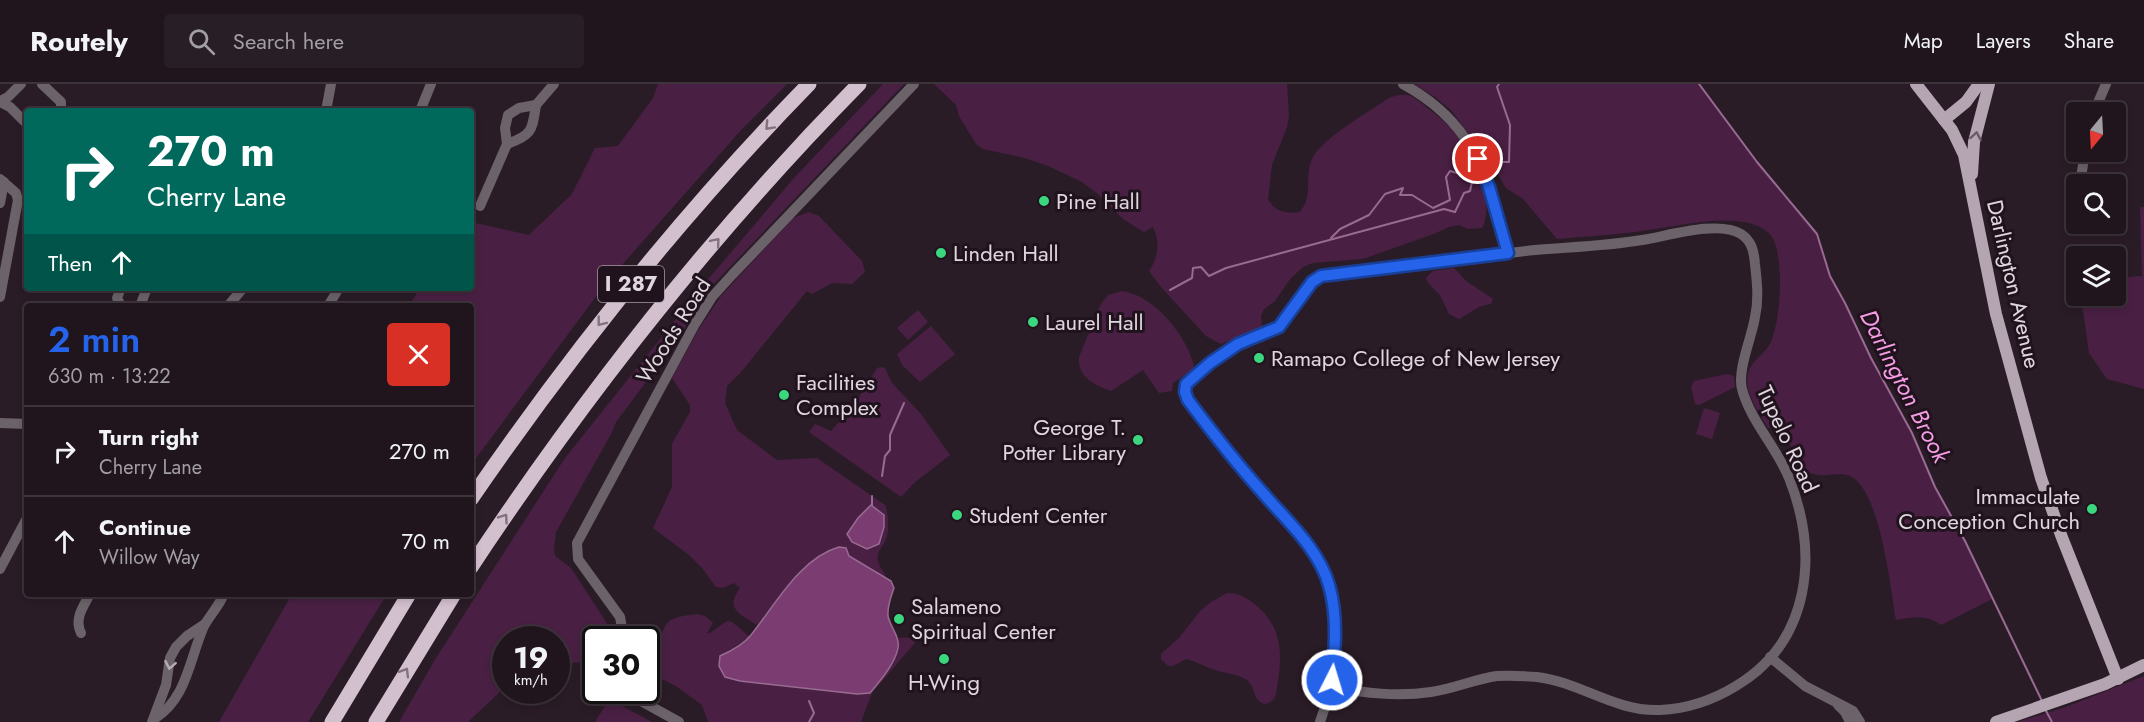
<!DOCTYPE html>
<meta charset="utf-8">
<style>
body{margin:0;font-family:Jost,sans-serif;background:#281e26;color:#f1f3f6;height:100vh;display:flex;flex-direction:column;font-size:22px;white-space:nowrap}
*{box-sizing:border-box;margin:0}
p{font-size:20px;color:#a29fa4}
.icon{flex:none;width:33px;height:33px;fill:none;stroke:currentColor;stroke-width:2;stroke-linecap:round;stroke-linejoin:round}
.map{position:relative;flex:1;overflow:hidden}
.sheet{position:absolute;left:24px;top:219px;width:450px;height:294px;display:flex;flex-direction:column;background:#20151d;border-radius:6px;box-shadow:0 3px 9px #0003,0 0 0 2px #3d343b}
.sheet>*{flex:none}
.guide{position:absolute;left:24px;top:24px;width:450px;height:183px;border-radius:6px;box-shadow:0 3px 9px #0003,0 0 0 2px #3d343b;background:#00695c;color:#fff;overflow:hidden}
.needle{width:39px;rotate:198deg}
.fabs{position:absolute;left:2066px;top:18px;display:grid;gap:12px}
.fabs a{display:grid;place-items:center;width:60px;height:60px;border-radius:6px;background:#20151d;box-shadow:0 3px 9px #0003,0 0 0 2px #3d343b;font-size:30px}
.speed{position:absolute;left:492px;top:542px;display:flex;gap:12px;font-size:30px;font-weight:700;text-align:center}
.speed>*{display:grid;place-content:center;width:78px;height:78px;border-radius:50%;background:#20151d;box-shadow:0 3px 9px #0003,0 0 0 2px #3d343b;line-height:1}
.speed small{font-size:15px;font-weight:400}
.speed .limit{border:3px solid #111;border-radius:9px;background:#fff;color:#111}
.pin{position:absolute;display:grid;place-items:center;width:51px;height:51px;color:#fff;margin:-26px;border:3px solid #fff;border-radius:50%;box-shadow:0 2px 6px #0007}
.me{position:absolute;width:66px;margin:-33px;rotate:5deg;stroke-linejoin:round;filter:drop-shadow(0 0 4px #0008)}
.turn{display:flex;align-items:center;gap:21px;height:126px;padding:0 24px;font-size:27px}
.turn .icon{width:78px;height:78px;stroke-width:2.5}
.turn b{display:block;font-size:42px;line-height:51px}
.then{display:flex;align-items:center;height:57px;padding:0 24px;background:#0003;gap:12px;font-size:22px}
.round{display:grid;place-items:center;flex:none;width:63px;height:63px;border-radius:6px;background:#281e26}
.headline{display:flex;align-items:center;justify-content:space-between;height:102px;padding:0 24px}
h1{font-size:36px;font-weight:600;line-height:45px;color:#2563eb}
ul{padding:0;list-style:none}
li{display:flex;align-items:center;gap:18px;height:90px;padding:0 24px;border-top:2px solid #3d343b}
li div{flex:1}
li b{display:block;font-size:22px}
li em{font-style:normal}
header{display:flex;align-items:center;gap:36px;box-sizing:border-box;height:84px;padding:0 30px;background:#20151d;border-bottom:2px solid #3d343b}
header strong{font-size:28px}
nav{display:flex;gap:33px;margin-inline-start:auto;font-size:21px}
.search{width:420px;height:54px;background:#281e26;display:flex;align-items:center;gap:15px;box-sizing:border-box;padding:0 21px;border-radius:6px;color:#a29fa4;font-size:22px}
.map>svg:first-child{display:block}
</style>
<header>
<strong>Routely</strong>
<div class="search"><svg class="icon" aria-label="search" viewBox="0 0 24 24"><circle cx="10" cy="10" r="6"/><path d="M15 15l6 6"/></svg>Search here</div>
<nav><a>Map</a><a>Layers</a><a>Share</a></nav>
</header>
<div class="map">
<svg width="2144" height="638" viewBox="0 0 2144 638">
<rect width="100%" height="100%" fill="#2a1c27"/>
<!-- green -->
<g fill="#492043">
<path d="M658,0h129l-45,45 -136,154 -135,182v-159h-62l11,-18h51v-66l58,13 43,-41 23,-46 23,-2 35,-48z"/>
<path d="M883,0h21l-195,205 -36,57 -57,76 -5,12 -55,98 -2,16 1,8 16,12 39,60 1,11h-15l-1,23 -29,1c0,-9 -1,-17 -9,-21l-1,-3h-50l-1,48 -37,35h-69l37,-64 129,-200 140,-175 89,-105z"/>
<path d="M934,0h353l2,32 -2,11 -15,38 -4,34c6,13 19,15 32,13 14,-17 4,-36 12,-53 9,-20 58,-48 77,-61 6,-2 11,-4 18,-3 7,1 13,7 19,12 11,8 22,17 30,28 17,20 40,69 26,93l-14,1 -9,-4 -10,2 -13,6 -73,26 -50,4 -10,4 -13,12 -15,22 -11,8 -3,7 1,11 -41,17 -15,-8 -45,-49 -12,-16c10,-14 11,-29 4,-44l-9,5 -21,-13 -26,-26 -17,-12 -32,-15 -23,-8 -42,-9 -7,-5 -17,-28 -3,-11z"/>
<path d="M1414,0h285l58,78 60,72 13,42 15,27 26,55 41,75 23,54 30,54 27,58 -51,26c-15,-11 -27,-8 -45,-5 -6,-34 -15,-125 -44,-143 -10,-6 -22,-1 -32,-2 -4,0 -9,-2 -13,-3 -9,-12 -23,-45 -39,-44 -11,-19 -32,-46 -13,-67 8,-9 15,-13 18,-25 6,-18 7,-40 7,-59 -1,-13 -1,-33 -11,-44 -26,-24 -90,-7 -121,-3 -30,5 -61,6 -91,9l-34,-40 -17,-11 -12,-20 -43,-58 -16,-13z"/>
<path d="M2140,123h4v182l-37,-10 -18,-26 -8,-57h34v-18l27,-2z"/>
<path d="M809,128l10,4 43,45 3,11 -13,12 -20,-1 -20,11 -5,-3 -66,81 -14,14 -2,17 12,27 40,30 40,-2 68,47c3,8 5,25 1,34 -2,6 -8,11 -8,17 -2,9 6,14 8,22l-37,-22 -3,-8 -55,33 -34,44c-18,-11 -32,-16 -17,-37l-6,-5 -11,5 -7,-1 -14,-19 -13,-13 -36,-27 19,-41v-43l18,-32v-7l-18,-27 25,-46 24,-36 72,-78z"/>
<path d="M1454,184l12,13 27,18 -2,5c-13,1 -21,9 -32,15l-10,-5 -9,-19 -11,-11 -3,-6 7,-7z"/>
<path d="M1122,207c32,4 65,45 72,75l-2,4 -19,13 -1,8 -13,2 -16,-23 -32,21c-16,-6 -34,-14 -32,-34l22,-53 7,-9z"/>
<path d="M918,226l10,12 -20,18 -11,-12z"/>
<path d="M931,242l24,28 -35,28 -17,-16 -6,-12z"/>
<path d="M881,283l4,1 7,15 29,31 29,41 -36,28 -13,14 -92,-65 6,-8 16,7 23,-26 23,-37z"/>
<path d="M1727,290l7,2 1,11 -36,18 -4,-1 -4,-17 3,-6z"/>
<path d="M1704,324l16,5 -8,26 -16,-5z"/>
<path d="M1227,509c11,0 16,3 25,9 28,21 31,46 26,79 -1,5 -1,13 -4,18 -3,3 -8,6 -12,4 -9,-4 -7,-17 -15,-23 -9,-6 -24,-7 -35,-11 -9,-3 -16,-8 -26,-10l-13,7h-5l-7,-7v-5l18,-16 21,-27 11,-9z"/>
<path d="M292,510h95l-79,128h-89z"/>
<path d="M697,530l8,2 8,7 -6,10h3l17,-12 5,1 18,15 -30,19 5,21 15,4 117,13 13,-1c13,-16 29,-34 28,-55l22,-1 -48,56 -11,29h-153l-6,-17 -26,-19 -29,-14v-30c20,0 12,-15 24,-22 7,-4 18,-5 26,-6z"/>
<path d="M2144,592v46h-127l49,-15z"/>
<path d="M605,622h17l30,16h-57z"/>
</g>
<!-- water -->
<g fill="#7b3d71" stroke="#996b92" stroke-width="1.5">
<path d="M871,421l13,10v12l-5,17 -12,5 -15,-7 -5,-8 11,-16z"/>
<path d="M839,463l7,1 3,8 42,25 3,7c-3,9 -7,18 -6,28 2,11 12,20 10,32 -3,16 -18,33 -28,45l-13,1 -117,-13 -15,-4 -6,-11 1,-10c11,-5 24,-12 31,-21 24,-30 49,-77 88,-88z"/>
</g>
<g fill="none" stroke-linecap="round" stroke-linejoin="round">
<!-- stream -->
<g stroke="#996b92" stroke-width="2">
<path d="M1699,0l58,78 60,72 13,42 15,27 26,55 41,75 23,54 30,54 77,160"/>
<path d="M1489,80l2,-2h18l1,-37 -13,-38 2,-3"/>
<path d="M1331,154l9,-9 29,-14 16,-21 18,-6 -3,7h12l21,13 17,-8 -4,-23 4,-6 21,6"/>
<path d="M1170,206l22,-12 1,-10 8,-1 8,9 17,-8 218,-59 11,3 9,-19 6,-2 3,-14 3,-3"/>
<path d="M882,392l3,-20 5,-6v-15l14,-32"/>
<path d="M872,421v-9"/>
<path d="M2045,625l7,13"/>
<path d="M809,638l5,-9 -5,-12"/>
</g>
<!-- minor -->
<g stroke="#6b6369" stroke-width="10">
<path d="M42,0l19,18v9"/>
<path d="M1403,0c75,41 83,94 105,169"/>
<path d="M0,17l8,-4 13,-13"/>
<path d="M0,18l10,5 17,17"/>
<path d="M326,27l5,-27"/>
<path d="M420,27l11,-27"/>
<path d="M2094,28l12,-28"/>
<path d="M507,60c26,-9 25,-14 29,-39"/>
<path d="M0,95l16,14 2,7 -18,97"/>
<path d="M2080,100l5,-32"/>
<path d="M2073,117l3,-7"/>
<path d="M0,119l4,-21"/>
<path d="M480,122l27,-62 -2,-16 3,-13 11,-7 17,-3 18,-21"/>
<path d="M121,204l-4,10 4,8"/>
<path d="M140,222l7,-18"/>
<path d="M228,222l15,-18"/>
<path d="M328,222l11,-18"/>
<path d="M0,339l27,1"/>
<path d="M0,485l27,-51"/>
<path d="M81,549c-7,-14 2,-26 9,-39"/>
<path d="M624,555l-4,-22 -42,-58 -1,-16 118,-219 17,-27 20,-22 182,-191"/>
<path d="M1770,573l35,29 48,25 7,11"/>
<path d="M621,606l58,32"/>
<path d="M1838,621l7,7 5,10"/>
<path d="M154,635c33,-20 35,-59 50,-93 6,-11 15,-20 20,-32"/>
<path d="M152,638l14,-37 4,-27 6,-11 11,-11 18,-12"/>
<path d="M1320,638c21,-60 24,-123 -12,-177l-84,-98 -36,-47 -3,-9c0,-16 39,-40 53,-47 12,-7 26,-10 39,-16 14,-8 22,-41 44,-51 33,-6 67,-8 101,-13 37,-4 75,-10 113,-14 36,-3 72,-4 107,-10 26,-4 76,-20 99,-6 11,7 13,18 14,30 2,18 4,35 0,53 -3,20 -18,53 -13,72 8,31 35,59 47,89 30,76 22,163 -53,208 -23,14 -50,23 -76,24 -45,2 -80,-28 -123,-33 -13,-1 -28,-2 -40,-1 -22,3 -44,13 -66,16 -34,5 -66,1 -100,-5"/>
</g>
<!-- major -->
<g stroke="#b5a5b2" stroke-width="12">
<path d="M1916,0l36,46 12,25 32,159 45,164 20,57 57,144"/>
<path d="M1944,36l22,-18 13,-18"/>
<path d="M1972,90l2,-32 15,-58"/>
<path d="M1996,638l109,-38 39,-19"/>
</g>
<!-- highway -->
<g stroke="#d3c0cf" stroke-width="15">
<path d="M471,415c101,-147 213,-287 338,-415"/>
<path d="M471,483c114,-172 243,-336 388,-483"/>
<path d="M332,638l77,-128"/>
<path d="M376,638l78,-128"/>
</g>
</g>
<!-- one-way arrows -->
<defs><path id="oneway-chevron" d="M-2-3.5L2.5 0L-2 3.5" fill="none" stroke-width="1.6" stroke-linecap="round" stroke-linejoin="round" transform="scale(1.5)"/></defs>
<g stroke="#82727f">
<use href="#oneway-chevron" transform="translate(769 42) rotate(133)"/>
<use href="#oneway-chevron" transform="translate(716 158) rotate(-50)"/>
<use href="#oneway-chevron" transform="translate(601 238) rotate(128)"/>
<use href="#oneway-chevron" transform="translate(504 434) rotate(-55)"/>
<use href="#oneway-chevron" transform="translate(405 588) rotate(-59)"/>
</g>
<use stroke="#6a5c68" href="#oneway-chevron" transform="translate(1976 52) rotate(-80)"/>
<use stroke="#b7aeb5" href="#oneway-chevron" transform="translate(170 581) rotate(101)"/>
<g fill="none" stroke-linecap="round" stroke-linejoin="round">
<!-- route casing -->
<g stroke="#184099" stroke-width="15">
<path id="route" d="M1332,596c3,-32 6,-64 -3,-95 -11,-37 -42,-64 -66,-92 -27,-30 -51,-61 -75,-93l-3,-8 1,-8 24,-21 28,-19 41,-17 33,-45 9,-6 187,-23 -19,-66 -11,-28"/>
</g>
<!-- route -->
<use href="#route" stroke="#2563eb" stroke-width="10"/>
</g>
<!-- markers -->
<g fill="#3bd77f" stroke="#20131e" stroke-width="2">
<circle cx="1044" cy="117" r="6"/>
<circle cx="941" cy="169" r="6"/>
<circle cx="1033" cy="238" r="6"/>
<circle cx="1259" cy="274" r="6"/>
<circle cx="784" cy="311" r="6"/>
<circle cx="1138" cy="356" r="6"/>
<circle cx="2092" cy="425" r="6"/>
<circle cx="957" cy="431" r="6"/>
<circle cx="899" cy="535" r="6"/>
<circle cx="944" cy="575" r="6"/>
</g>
<g text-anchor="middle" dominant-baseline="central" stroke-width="6" stroke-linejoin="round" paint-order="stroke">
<!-- shield labels -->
<rect fill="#20131e" stroke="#a69ca4" stroke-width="1.5" x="598" y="182" width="66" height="36" rx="4.5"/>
<g font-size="21" font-weight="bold" fill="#e0d6de">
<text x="631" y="200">I 287</text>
</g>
<!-- poi labels -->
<g font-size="22" fill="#e0d6de" stroke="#20131e" text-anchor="start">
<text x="1056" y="117">Pine Hall</text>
<text x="953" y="169">Linden Hall</text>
<text x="1045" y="238">Laurel Hall</text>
<text x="1271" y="274">Ramapo College of New Jersey</text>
<text x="796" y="298">Facilities<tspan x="796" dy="25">Complex</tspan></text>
<text x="1126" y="343" text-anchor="end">George T.<tspan x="1126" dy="25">Potter Library</tspan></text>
<text x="2080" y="412" text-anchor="end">Immaculate<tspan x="2080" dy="25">Conception Church</tspan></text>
<text x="969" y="431">Student Center</text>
<text x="911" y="522">Salameno<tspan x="911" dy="25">Spiritual Center</tspan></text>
<text x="944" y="598" text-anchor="middle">H-Wing</text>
</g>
<!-- street labels -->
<g font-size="22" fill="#e0d6de" stroke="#20131e">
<text transform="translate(2014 200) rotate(77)">Darlington Avenue</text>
<text transform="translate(673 246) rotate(-58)">Woods Road</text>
<text transform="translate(1788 355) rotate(65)">Tupelo Road</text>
</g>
<!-- water labels -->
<g font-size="24" font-style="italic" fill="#f59ce5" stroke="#20131e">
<text transform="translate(1905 302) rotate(63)">Darlington Brook</text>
</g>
</g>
</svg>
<div class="fabs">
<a><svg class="needle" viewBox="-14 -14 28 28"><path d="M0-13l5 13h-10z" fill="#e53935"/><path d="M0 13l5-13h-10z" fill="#a29fa4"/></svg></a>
<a><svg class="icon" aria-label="search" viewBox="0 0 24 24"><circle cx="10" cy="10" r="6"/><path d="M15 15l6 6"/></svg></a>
<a><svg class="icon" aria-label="layers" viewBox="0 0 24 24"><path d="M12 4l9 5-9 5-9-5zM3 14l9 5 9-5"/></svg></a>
</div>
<div class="speed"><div>19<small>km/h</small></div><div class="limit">30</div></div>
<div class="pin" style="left:1478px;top:75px;background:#d93025"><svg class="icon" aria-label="arrive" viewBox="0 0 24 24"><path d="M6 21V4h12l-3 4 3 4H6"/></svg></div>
<svg class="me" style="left:1332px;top:596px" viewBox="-20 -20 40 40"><circle r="17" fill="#2563eb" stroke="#fff" stroke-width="3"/><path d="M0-11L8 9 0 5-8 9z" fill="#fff"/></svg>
<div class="guide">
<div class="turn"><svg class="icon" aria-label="right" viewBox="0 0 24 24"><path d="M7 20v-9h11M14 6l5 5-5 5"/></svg><div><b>270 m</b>Cherry Lane</div></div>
<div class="then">Then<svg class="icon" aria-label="ahead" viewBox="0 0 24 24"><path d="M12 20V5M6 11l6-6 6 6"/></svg></div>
</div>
<section class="sheet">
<div class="headline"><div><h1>2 min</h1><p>630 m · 13:22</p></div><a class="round" style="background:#d93025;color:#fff"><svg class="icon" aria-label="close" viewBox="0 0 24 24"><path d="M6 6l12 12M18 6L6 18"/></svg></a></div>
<ul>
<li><svg class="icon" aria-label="right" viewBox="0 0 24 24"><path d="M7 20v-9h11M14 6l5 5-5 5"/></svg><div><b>Turn right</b><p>Cherry Lane</p></div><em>270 m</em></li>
<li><svg class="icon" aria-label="ahead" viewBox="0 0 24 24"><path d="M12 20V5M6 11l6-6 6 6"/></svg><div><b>Continue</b><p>Willow Way</p></div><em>70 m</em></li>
</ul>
</section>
</div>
